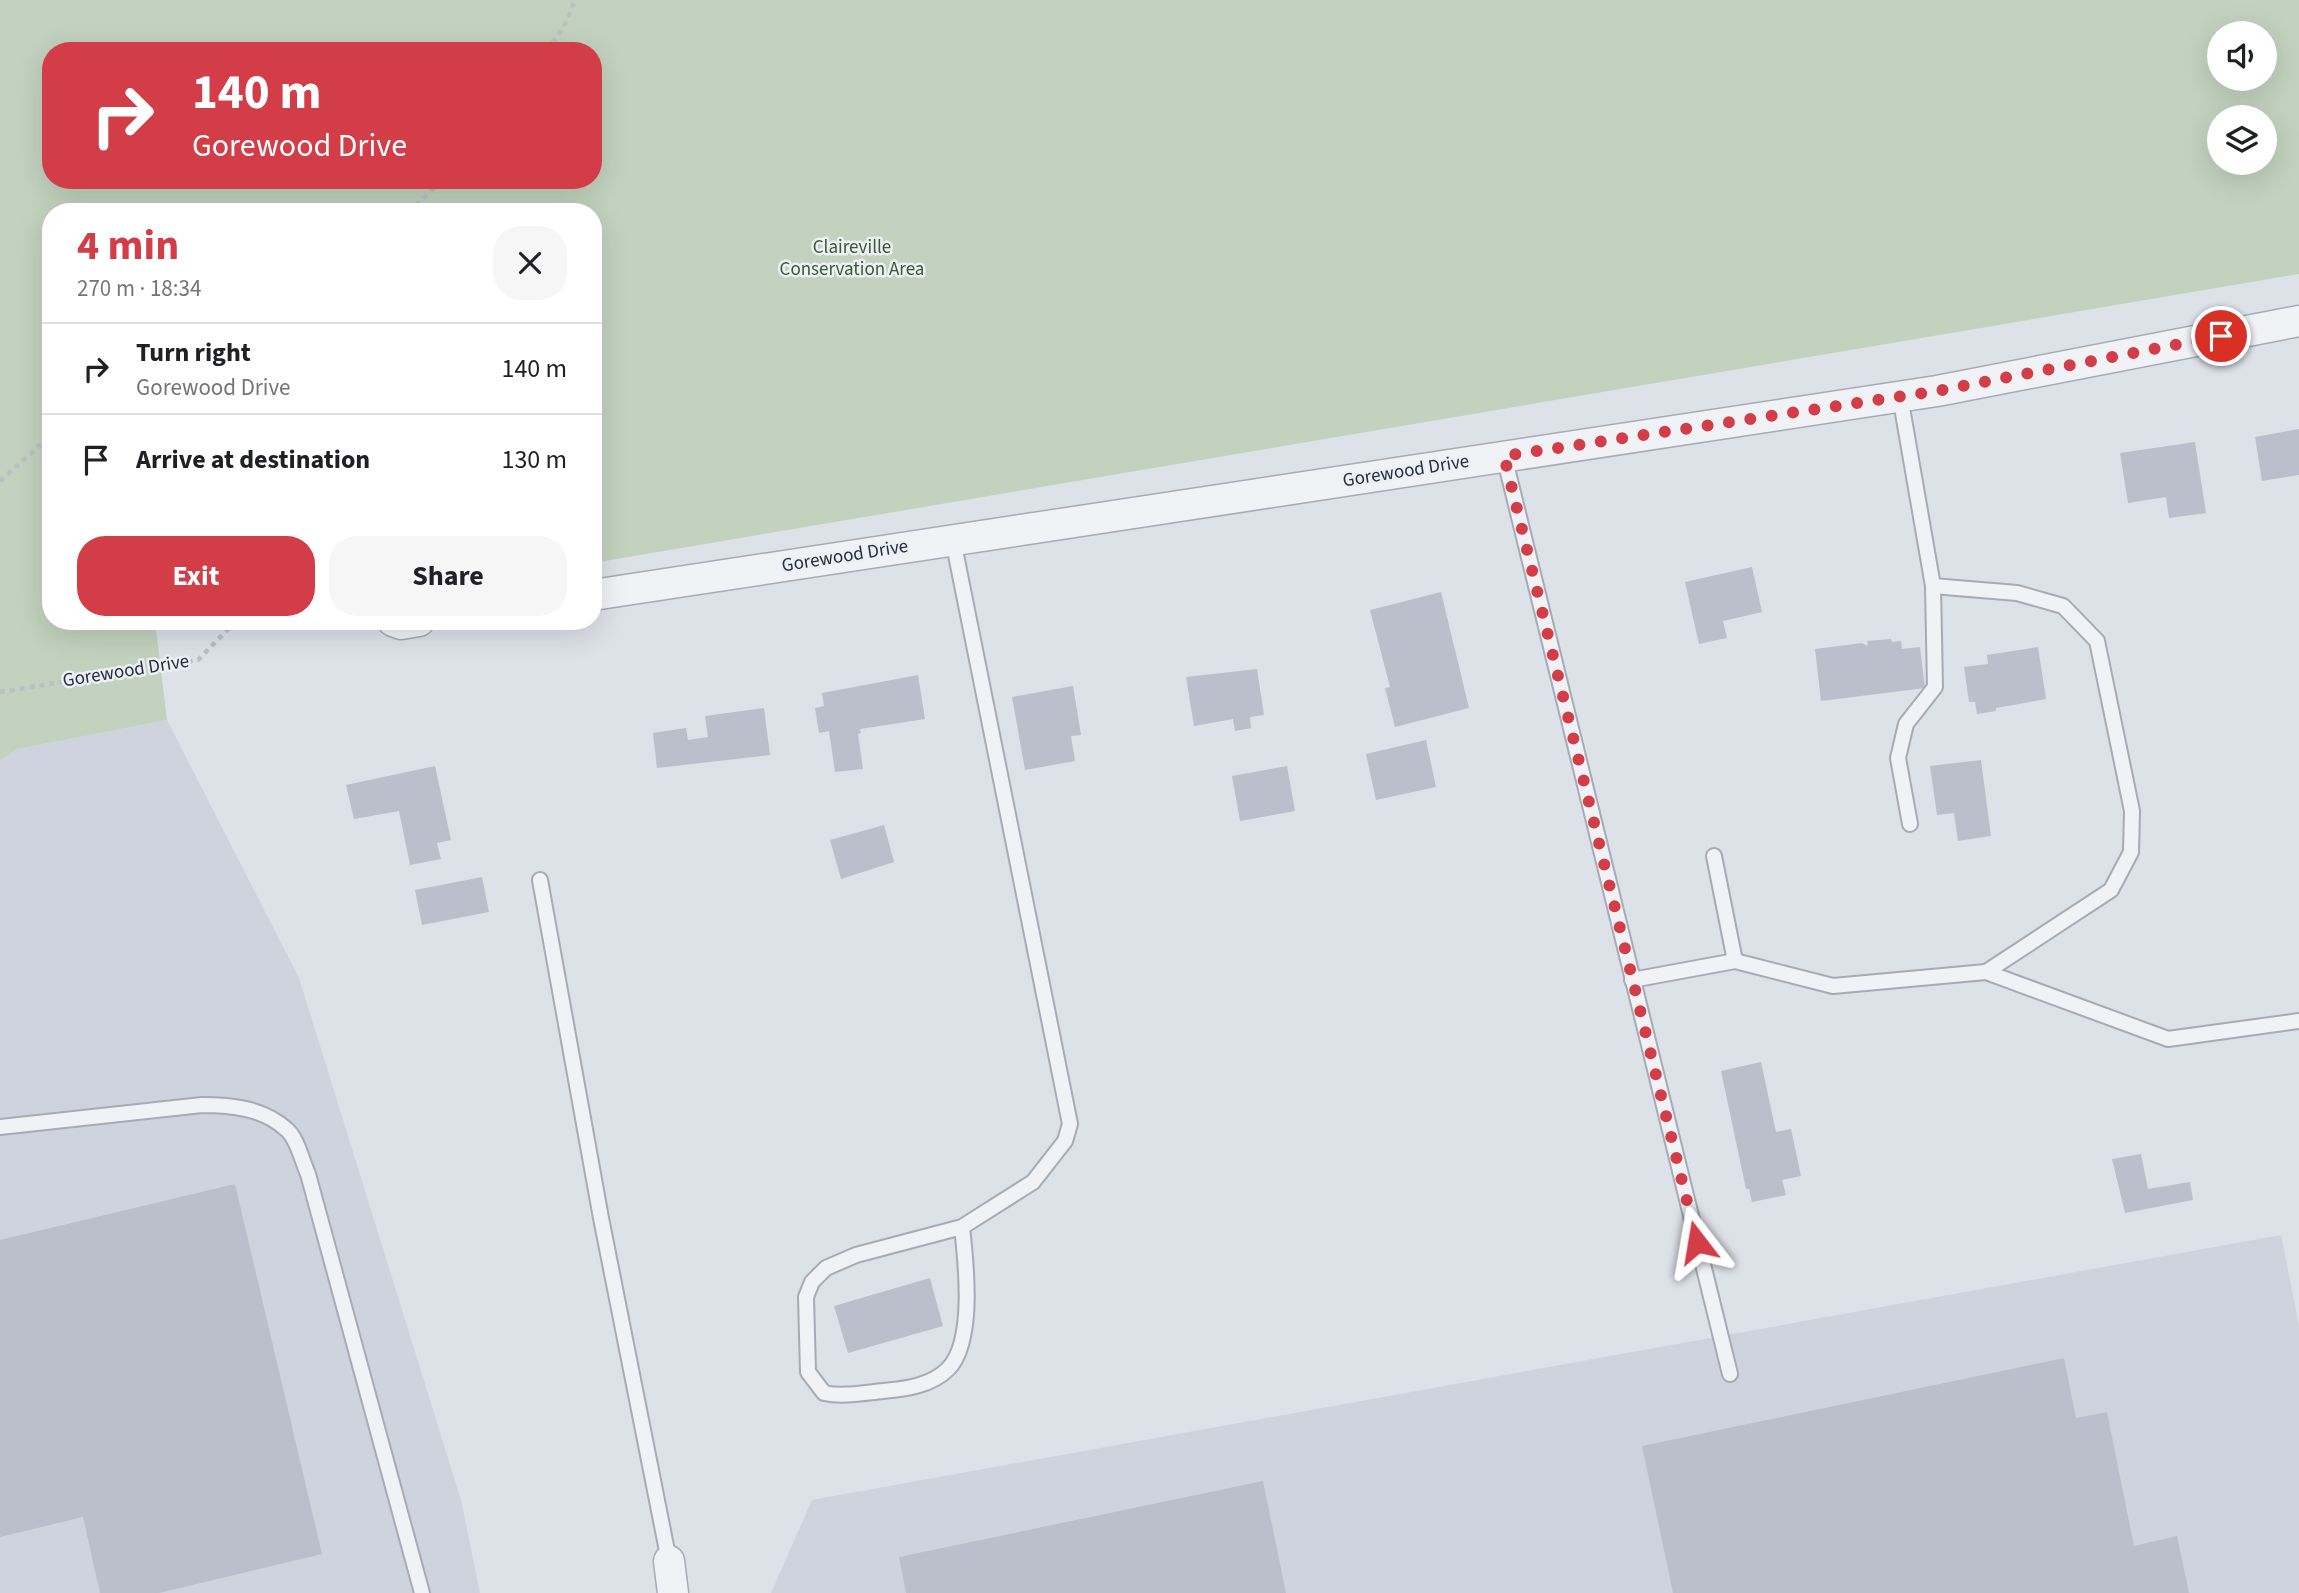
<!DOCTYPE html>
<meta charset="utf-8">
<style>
body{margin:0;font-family:"Source Sans 3",sans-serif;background:#f6f6f6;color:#202124;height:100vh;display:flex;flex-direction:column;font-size:26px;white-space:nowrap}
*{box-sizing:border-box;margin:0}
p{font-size:23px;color:#757577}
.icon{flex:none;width:38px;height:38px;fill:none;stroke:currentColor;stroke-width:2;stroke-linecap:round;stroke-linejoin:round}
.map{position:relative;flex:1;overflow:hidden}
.drawer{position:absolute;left:42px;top:203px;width:560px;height:427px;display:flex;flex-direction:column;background:#fff;border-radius:28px;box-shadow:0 7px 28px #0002}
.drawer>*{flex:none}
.top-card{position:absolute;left:42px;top:42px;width:560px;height:147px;border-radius:28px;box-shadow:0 7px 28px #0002;background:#d23d48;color:#fff;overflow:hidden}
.buttons{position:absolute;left:2207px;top:21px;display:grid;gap:14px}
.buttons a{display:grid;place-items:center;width:70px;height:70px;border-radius:50%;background:#fff;box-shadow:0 7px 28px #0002;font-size:35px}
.pin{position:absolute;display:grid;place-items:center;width:60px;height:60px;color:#fff;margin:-30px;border:4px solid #fff;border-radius:50%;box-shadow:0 2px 7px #0007}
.me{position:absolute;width:77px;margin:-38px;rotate:346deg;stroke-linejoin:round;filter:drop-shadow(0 0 5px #0008)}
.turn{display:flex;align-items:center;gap:24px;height:147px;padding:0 35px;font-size:32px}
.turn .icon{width:91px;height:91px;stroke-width:2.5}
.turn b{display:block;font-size:49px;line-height:60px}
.round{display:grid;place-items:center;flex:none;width:74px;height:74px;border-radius:28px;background:#f6f6f6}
.head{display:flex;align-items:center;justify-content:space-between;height:119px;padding:0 35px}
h1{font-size:42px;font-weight:700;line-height:52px;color:#d23d48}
.cta{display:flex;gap:14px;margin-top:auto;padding:14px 35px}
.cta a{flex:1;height:80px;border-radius:28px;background:#d23d48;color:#fff;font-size:28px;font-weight:700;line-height:80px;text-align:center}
.cta a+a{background:#f6f6f6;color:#202124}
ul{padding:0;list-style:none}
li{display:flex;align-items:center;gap:21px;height:91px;padding:0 35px;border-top:2px solid #e0e0e0}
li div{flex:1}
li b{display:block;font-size:26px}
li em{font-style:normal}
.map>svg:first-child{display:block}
</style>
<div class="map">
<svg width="2299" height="1593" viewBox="0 0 2299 1593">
<rect width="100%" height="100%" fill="#dde1e8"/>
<!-- built -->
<g fill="#cfd3dd">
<path d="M167,720l132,258 162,522 19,93h-480v-832l17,-12z"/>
<path d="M2281,1235l18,91v267h-1528l41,-93z"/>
</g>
<!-- green -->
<path fill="#c2d2be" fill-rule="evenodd" d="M0,0h2299v274l-1706,289v-351h-542v409h104l12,99 -150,29 -17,12zM2219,33h45v46h-45zM51,51h542v129h-542zM2219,117h45v46h-45z"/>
<!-- building -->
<g fill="#babfcb">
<path d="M2299,429v46l-37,6 -7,-44z"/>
<path d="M2195,442l11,71 -37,5 -3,-21 -38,6 -8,-50z"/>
<path d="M1752,567l10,45 -39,9 4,17 -28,6 -14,-62z"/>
<path d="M1441,592l28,116 -74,19 -10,-39 5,-1 -20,-77z"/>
<path d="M1891,639l1,3 9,-1 1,8 18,-2 5,41 -104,13 -6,-52 47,-6 6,3 -1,-5z"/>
<path d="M2038,647l8,52 -50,9v3l-19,3 -2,-12h-6l-5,-35 24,-3 -1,-9z"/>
<path d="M1257,669l7,46 -14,2 1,11 -16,3 -2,-12 -39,7 -8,-49z"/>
<path d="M918,675l7,44 -65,10 1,4 -3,1 5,35 -28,3 -6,-41 -10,2 -4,-25 9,-2 -2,-13z"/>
<path d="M1073,686l8,49 -10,1 4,25 -50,9 -13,-73z"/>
<path d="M764,708l6,47 -113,13 -4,-35 33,-5 2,12 20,-3 -3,-21z"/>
<path d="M1426,740l10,47 -60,13 -10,-46z"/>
<path d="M1981,760l10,76 -33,5 -4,-28 -17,2 -7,-49z"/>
<path d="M435,766l16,74 -14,3 4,16 -31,6 -11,-54 -45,8 -8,-34z"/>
<path d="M1287,766l8,45 -55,10 -8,-45z"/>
<path d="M884,825l10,37 -53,17 -11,-39z"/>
<path d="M482,877l7,35 -67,13 -7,-35z"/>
<path d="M1761,1062l15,70 15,-3 10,47 -19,4 4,15 -34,7 -3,-13h-3l-25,-118z"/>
<path d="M2141,1154l7,35 42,-7 3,18 -68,13 -13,-54z"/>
<path d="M235,1184l87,370 -163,39h-59l-17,-76 -83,20v-297z"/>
<path d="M930,1278l13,48 -95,27 -14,-47z"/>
<path d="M2064,1358l12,60 31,-6 27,134 43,-10 12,57h-516l-31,-147z"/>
<path d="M1263,1481l23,112h-380l-7,-36z"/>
</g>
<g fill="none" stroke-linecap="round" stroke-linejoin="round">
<!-- service casing -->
<g stroke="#a6abb5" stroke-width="18">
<g id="service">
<path d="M1900,396l33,190 84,7 46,13 34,35 35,170 -1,41 -20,38 -125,82"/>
<path d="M1504,456l226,918"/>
<path d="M953,540l117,584 -5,17 -32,41 -71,45 -106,28 -30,13 -14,14 -6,15 2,75 16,21c19,4 39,0 59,-2 22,-2 48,-5 65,-22 27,-27 18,-106 14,-142"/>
<path d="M1910,824l-12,-66 8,-34 29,-37 -2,-101"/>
<path d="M1714,856l21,105"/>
<path d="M540,880l61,338 68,343"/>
<path d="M1632,980l103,-19 98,25 153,-14 182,67 131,-18"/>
<path d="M0,1127l202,-22c29,0 61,3 84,24 11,8 16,32 22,45l114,419"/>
</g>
</g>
<!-- minor casing -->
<g stroke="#a6abb5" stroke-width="33">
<g id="minor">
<path d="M593,595l1344,-204 362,-70"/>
<path d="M393,621l8,3 18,-3"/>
<path d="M669,1561l4,32"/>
</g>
</g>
<!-- path -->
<g stroke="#bbbfc6" stroke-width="4.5" stroke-dasharray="5 5" stroke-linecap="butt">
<path d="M547,51l16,-23 12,-28"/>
<path d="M409,212l33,-32"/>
<path d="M0,481l51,-46"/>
<path d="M0,692l198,-32 38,-39"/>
</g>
<!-- service -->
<use href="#service" stroke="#f0f2f6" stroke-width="14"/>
<!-- minor -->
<use href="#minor" stroke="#f0f2f6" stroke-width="30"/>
</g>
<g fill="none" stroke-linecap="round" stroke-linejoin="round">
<!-- route -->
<path stroke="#d23d48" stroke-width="12" stroke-dasharray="0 21.6" d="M1697,1242l-193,-786 433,-65 284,-55"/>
</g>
<g text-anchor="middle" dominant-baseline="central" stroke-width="5" stroke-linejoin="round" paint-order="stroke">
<!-- park labels -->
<g font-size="19" fill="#385b33" stroke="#edf0f5">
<text x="852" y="247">Claireville<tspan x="852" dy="22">Conservation Area</tspan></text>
</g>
<!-- street labels -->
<g font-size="19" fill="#262d3f" stroke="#edf0f5">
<text transform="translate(1406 471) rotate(-9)">Gorewood Drive</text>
<text transform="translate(845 556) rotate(-9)">Gorewood Drive</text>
<text transform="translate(126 671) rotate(-9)">Gorewood Drive</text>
</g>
</g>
</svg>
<div class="buttons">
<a><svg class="icon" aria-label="sound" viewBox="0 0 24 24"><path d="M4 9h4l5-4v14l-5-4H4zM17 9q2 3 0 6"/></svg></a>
<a><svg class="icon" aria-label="layers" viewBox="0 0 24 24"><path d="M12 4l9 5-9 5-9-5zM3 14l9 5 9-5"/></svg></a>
</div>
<div class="pin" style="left:2221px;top:336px;background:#d93025"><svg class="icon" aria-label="arrive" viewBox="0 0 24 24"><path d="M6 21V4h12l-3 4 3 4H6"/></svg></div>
<svg class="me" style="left:1697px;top:1242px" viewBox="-20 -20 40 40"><path d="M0-17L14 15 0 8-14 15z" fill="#d23d48" stroke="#fff" stroke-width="4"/></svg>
<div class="top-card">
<div class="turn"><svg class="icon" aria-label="right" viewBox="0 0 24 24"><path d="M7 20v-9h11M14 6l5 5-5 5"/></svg><div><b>140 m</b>Gorewood Drive</div></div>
</div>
<section class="drawer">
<div class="head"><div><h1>4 min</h1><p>270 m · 18:34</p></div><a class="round"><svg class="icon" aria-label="close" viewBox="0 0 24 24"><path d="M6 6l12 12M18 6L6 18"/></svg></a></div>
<ul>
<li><svg class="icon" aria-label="right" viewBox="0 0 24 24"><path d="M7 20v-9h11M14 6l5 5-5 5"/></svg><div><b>Turn right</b><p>Gorewood Drive</p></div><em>140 m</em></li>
<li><svg class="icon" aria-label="arrive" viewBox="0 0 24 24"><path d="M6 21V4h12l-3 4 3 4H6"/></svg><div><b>Arrive at destination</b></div><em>130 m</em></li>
</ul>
<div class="cta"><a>Exit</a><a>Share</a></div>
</section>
</div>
